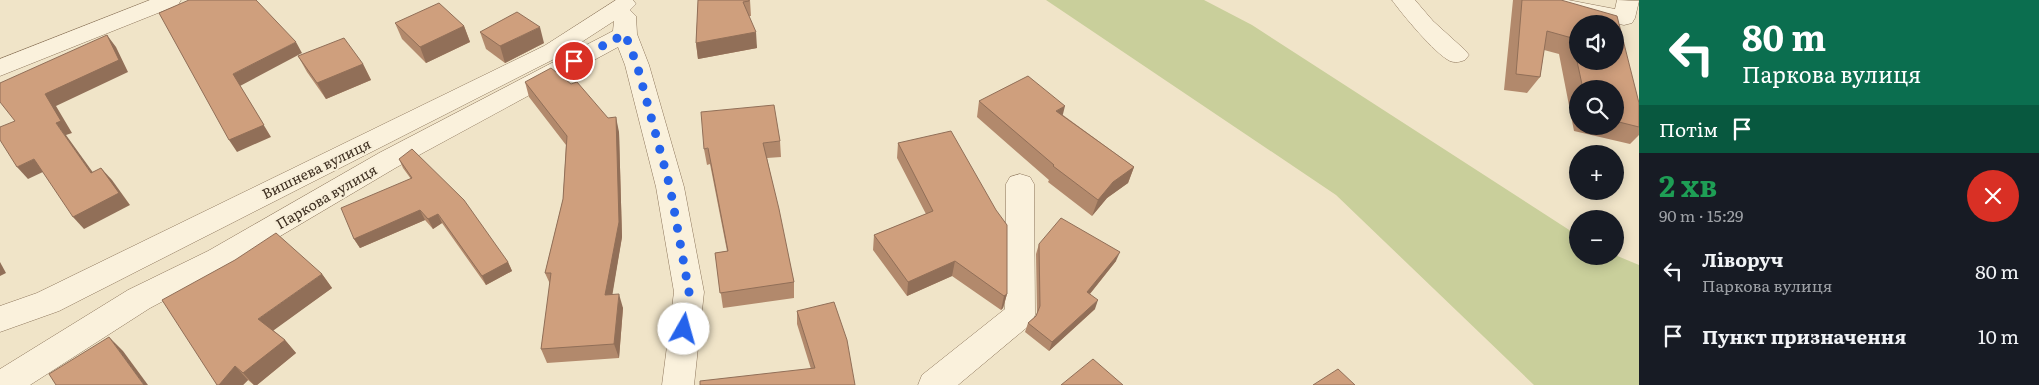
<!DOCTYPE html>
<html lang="uk">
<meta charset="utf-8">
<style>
body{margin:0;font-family:Literata,serif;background:#242831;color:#f1f3f6;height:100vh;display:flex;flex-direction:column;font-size:19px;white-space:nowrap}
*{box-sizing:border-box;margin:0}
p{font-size:16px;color:#9ea1a6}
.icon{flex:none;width:28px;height:28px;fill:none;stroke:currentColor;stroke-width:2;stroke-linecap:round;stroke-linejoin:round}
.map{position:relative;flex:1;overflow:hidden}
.drawer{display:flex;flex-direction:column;background:#171b24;width:400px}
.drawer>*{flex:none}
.top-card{background:#0b6e4f;color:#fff;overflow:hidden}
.tools{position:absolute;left:1569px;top:15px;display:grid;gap:10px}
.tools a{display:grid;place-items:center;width:55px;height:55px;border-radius:50%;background:#171b24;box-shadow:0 2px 12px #0003;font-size:25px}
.pin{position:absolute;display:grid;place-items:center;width:42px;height:42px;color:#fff;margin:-21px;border:2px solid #fff;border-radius:50%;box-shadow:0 1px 5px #0007}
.me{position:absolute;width:55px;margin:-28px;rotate:7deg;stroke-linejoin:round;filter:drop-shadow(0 0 4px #0008)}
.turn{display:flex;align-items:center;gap:18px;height:105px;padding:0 20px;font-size:22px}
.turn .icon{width:65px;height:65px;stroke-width:2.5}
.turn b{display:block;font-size:35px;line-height:42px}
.then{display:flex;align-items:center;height:48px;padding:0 20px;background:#0003;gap:10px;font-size:19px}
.round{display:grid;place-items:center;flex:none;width:52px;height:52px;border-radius:26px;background:#242831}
.headline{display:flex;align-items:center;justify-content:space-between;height:85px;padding:0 20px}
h1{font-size:30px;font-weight:700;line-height:38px;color:#1e9e55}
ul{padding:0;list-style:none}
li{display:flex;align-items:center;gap:15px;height:65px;padding:0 20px}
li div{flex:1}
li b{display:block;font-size:19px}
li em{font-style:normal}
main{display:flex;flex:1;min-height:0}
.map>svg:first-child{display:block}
</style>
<main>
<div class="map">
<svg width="1639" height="385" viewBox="0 0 1639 385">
<rect width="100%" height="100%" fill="#f0e4c8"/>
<!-- green -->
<path fill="#c9cf9b" d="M1046,0h158l48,25 325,210 1,21h37v-1l24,10v120h-105l-198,-190z"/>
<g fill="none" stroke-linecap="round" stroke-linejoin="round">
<!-- street casing -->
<g stroke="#8d765c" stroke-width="1">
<g id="street">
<path d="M150,0h31l-3,5 -178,71v-17z"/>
<path d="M616,0h17l3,4 -6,6 6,6 1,18 12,31 35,122 20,105 -10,93h-32l12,-93 -18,-105 -31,-122 -7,-18 -221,120 -169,100 -78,41 -120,77h-30v-16l128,-79 80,-39 171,-98 234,-122 1,-10 -54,35 -501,255 -59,21v-26l37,-13 507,-247z"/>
<path d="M1392,0h23l18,21 32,29 4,5 -4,5c-5,2 -10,3 -15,1 -15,-7 -48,-47 -58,-61z"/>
<path d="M1523,0h45l47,9 2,-9 22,1 -4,17 -3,5 -8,2 -90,-18 -8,-2z"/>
<path d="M1020,174l10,3 4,7 1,131 -4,9 -73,61h-40l4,-10 83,-66 1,-125 4,-7z"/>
</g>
</g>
<!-- street -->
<use href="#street" fill="#faf1dc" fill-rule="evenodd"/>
</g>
<!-- wall -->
<g fill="#b2896c" fill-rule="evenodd">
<path d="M698,0h52l1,16h-2l8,32 -59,11 -2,-16z"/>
<path d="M1513,0h48l78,127v8l-9,9 -56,-13 -15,-77 -15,-4 -4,27 -13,16 -23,-3zM1578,89h37v37h-37z"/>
<path d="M395,23l69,3 6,16 -44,21 -24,-24z"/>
<path d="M480,32l64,11 -39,20 -19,-14z"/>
<path d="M298,56l65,8 8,16 -45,19 -19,-27z"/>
<path d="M525,82l94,50 3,105 -10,57 11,14 -4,50 -72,5 -6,-14 9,-65 -5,-11 18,-74 3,-54 -37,-48z"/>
<path d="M979,101l84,14 71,52 -6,16 -21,15 -15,18 -44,-34 1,-2 -72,-63z"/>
<path d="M780,141l1,16 -14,1 27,124v16l-71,10 -8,-55 12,-2 -17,-87 -3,1 -3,-16z"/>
<path d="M898,143l109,151 -4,14 -2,2 -49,-34 -45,20 -34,-46 1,-15 52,-21 -29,-56z"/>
<path d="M399,159l109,103 4,9 -26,14 -44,-62 -9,6 -8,-9 -65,28 -6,-9 57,-60 -8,-11z"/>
<path d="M1039,244l77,17 -26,33 5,15 -46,42 -24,-19 3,-9 8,-7 1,-3 -1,-59z"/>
<path d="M322,274l10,14 -59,42 12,10 11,13 -39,32h-3l-6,-5 -5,5h-26z"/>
<path d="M797,311l58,74 -44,-16 -14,-45z"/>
</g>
<!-- shaded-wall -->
<g fill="#916f58">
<path d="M464,26l6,16 -44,21 -6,-16z"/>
<path d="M540,27l4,16 -39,20 -5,-17z"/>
<path d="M756,32l1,16 -59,11 -2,-16z"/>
<path d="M107,35l9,12 12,25 -72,34 16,27 -6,2 36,50 -11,-12 -35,-50 -11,-29z"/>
<path d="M296,42l6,11 -62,33 31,51 -34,15 -8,-12 4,-66z"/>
<path d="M363,64l8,16 -45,19 -9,-16z"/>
<path d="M1065,106l-4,16 -5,-11z"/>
<path d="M616,117l3,15 3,105 -12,72 -5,-14z"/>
<path d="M34,159l11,12 -17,8 -11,-12z"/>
<path d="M1134,167l-6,16 -21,15 -15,18 6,-16 15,-18z"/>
<path d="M101,168l11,12 18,25 -46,24 -11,-12z"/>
<path d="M420,210l5,10 -65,28 -6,-9z"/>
<path d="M438,214l4,9 -9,6 -5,-10z"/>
<path d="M1120,252l-4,9 -32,40 3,-9z"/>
<path d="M955,261l-3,15 -45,20 1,-14z"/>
<path d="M0,262l6,11 -6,3z"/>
<path d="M508,262l4,9 -26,14 -4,-9z"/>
<path d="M322,274l10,14 -62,45 -12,-14z"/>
<path d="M619,294l4,14 -4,50 -5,-14z"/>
<path d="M1007,294l-4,14 -2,2 3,-14z"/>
<path d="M1098,300l-3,9 -46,42 3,-9z"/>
<path d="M109,337l14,14 25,34h-4z"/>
<path d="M285,340l11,13 -39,32h-3l-11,-12z"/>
<path d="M235,366l13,14 -5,5h-24z"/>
</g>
<!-- building -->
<g fill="#cf9f7d" stroke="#916f58" fill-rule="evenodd">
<path d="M189,0h67l40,42 -63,32 31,51 -35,15 -70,-127z"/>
<path d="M698,0h51v1l-6,1 13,30 -60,11z"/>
<path d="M1522,0h39l56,16 22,87v24l-24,-6v-32h-32l-11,-51 -25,-7 -7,46 -24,-3zM1578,24h37v37h-37z"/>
<path d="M439,3l25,23 -44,21 -25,-24z"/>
<path d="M517,12l23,15 -40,19 -20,-14z"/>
<path d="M107,35l12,25 -74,34 16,27 -5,2 35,50 10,-5 18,25 -46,24 -39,-58 -17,8 -17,-27v-13l15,-6 -15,-19v-19z"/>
<path d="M344,38l19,26 -46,19 -19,-27z"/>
<path d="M551,68l20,16 6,-2 31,36 8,-1 3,105 -14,73 14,-1 -5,50 -73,5 10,-76h-6l18,-74 4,-63 -42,-54z"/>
<path d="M1028,76l37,30 -9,5 78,56 -21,15 -15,18 -45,-34 1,-1 -75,-64z"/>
<path d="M774,105l6,36 -17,2 16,66 15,73 -74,11 -5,-40 13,-2 -20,-103 -4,1 -3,-37z"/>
<path d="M951,131l45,79 11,15v69l-3,2 -49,-35 -47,21 -34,-47 59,-24 -35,-68z"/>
<path d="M412,149l52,51 44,62 -26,14 -44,-62 -10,5 -8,-9 -66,29 -13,-31 71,-30 -13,-19z"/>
<path d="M1061,218l59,34 -33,40 11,8 -46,42 -24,-19 8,-7 4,-10 -1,-62z"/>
<path d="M276,233l46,41 -64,45 27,21 -42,33 -8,-7 -16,19h-2l-55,-85 73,-40z"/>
<path d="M834,302l13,38 8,45h-155v-4l115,-13 -18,-57z"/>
<path d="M109,337l35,48h-88l-7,-11z"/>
<path d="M1093,359l30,26h-62z"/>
<path d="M1338,369l17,16h-42z"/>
</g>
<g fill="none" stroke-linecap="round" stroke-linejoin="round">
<!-- route -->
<path stroke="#2563eb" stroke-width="9" stroke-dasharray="0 16.2" d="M574,61l51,-27 12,31 33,122 19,105 -5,37"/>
</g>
<g text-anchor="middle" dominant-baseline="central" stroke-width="4" stroke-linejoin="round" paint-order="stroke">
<!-- street labels -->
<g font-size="14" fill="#3d2e20" stroke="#f7eed8">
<text transform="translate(316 168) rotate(-26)">Вишнева вулиця</text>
<text transform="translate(326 196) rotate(-30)">Паркова вулиця</text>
</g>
</g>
</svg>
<div class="tools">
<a><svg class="icon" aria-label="sound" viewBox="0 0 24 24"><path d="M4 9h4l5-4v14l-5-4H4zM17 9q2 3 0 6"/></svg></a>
<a><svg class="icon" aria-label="search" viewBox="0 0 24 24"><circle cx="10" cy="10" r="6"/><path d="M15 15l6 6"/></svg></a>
<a>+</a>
<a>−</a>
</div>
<div class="pin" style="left:574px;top:61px;background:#d93025"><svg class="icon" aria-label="arrive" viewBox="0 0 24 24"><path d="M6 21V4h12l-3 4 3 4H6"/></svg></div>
<svg class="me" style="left:684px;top:329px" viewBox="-20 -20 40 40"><circle r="19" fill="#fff"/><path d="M0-13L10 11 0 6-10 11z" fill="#2563eb"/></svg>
</div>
<section class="drawer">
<div class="top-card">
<div class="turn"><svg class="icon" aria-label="left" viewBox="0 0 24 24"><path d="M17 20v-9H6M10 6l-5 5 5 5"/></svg><div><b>80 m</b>Паркова вулиця</div></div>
<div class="then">Потім<svg class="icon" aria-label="arrive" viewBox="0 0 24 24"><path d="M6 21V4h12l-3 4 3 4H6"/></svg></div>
</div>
<div class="headline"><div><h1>2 хв</h1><p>90 m · 15:29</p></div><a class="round" style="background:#d93025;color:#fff"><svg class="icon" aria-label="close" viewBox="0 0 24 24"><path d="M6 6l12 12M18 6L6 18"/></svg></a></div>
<ul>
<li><svg class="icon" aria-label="left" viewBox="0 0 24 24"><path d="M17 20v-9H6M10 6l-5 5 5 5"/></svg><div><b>Ліворуч</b><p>Паркова вулиця</p></div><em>80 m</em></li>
<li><svg class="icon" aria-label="arrive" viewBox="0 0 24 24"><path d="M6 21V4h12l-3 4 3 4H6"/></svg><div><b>Пункт призначення</b></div><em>10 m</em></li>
</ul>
</section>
</main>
